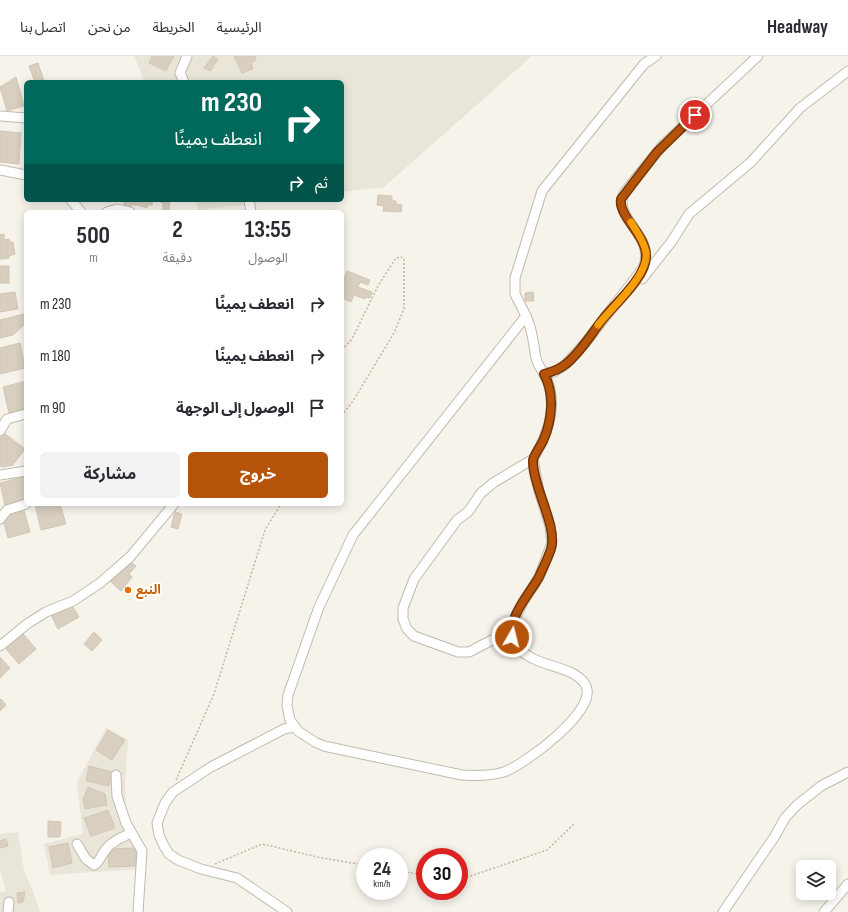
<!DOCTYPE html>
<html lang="ar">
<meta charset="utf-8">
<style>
body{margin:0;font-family:"Sofia Sans Condensed","Noto Sans Arabic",sans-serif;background:#f2f2f3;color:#2b2b33;direction:rtl;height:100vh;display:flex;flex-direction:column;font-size:15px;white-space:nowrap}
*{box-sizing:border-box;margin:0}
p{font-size:13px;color:#7c7c81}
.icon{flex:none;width:22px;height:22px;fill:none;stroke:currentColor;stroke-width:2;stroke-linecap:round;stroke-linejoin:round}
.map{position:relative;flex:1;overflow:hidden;direction:ltr}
.panel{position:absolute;left:24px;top:154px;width:320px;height:296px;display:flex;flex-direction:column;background:#fff;border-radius:6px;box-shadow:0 2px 10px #0003;direction:rtl}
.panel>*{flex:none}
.banner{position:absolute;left:24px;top:24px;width:320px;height:122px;border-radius:6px;box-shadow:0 2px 10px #0003;direction:rtl;background:#00695c;color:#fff;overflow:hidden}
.controls{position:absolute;left:796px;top:804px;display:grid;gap:8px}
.controls a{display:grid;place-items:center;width:40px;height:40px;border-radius:6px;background:#fff;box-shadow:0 2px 10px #0003;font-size:20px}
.speed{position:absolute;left:356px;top:792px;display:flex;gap:8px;font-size:20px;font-weight:700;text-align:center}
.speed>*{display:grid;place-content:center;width:52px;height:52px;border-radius:50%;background:#fff;box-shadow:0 2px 10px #0003;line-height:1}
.speed small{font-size:10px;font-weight:400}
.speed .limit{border:6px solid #d22;background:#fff;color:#111}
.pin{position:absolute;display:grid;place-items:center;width:34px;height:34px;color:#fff;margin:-17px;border:2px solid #fff;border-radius:50%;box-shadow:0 1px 4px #0007}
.me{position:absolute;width:44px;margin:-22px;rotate:8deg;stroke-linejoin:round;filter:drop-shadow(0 0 3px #0008)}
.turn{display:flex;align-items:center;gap:14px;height:84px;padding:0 16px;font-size:18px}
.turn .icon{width:52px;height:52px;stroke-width:2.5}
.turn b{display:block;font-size:28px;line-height:34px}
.then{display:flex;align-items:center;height:38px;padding:0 16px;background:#0003;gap:8px;font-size:15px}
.eta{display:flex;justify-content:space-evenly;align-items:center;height:68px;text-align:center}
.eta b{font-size:24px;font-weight:700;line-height:28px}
.primary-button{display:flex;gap:8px;margin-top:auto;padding:8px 16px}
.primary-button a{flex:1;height:46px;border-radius:6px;background:#b45309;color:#fff;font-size:16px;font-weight:700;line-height:46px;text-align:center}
.primary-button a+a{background:#f2f2f3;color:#2b2b33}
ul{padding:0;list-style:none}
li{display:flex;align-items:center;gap:12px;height:52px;padding:0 16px}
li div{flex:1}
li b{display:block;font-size:15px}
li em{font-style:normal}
header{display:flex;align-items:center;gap:24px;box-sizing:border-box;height:56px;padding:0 20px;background:#fff;border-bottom:1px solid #e1e1e2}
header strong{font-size:19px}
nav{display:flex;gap:22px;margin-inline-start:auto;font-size:14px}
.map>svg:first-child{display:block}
</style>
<header>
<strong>Headway</strong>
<nav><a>الرئيسية</a><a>الخريطة</a><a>من نحن</a><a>اتصل بنا</a></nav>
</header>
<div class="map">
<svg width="848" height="856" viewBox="0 0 848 856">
<rect width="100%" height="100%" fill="#f6f3eb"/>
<!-- residential -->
<g fill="#eae5d9">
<path d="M134,0h398l-148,131 -42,5v-110h-197z"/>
<path d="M195,144h84l-80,10z"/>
<path d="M106,672l22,12 -3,43 1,27 10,20 6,18 -1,21 -91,6 -6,-31 39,-10 -6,-52z"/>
<path d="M18,776l6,39 10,22 6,19h-40v-20l6,-1 -6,-20v-37z"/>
</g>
<!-- building -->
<g fill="#d8cfc0" stroke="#d3c7b3">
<path d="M152,0h22l-8,15 -17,-8z"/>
<path d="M213,0l5,3 -8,12 -6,-3z"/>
<path d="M234,0h21l1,4 -5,3 2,6 -11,4z"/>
<path d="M38,7l6,18 1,1h-10l-6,-16z"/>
<path d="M16,21l8,29 -17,5 -7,-24z"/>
<path d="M0,75l21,2 -2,31 -19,-2z"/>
<path d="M378,139l14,1v5h4v3l6,1 -1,7 -18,-1 1,-5 -7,-1z"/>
<path d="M124,144h29l-1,5h-5v3l-9,-3h-7v2h-7z"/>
<path d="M160,144h10l-1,12 -6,-1v-8l-3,-1z"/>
<path d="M4,178v6l5,-1 1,3h3l2,12 -6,2v2l-5,1h-4v-24z"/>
<rect x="0" y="210" width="9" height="17"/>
<path d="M347,215l23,9 -2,5 -8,-3 -2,5 14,5 -2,6 -4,-1 -1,2 -11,-4 -3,7 -9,-4 3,-7 -3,-1v-6z"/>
<path d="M15,236l3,17 -18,3v-18z"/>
<path d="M533,236l1,9h-9v-8z"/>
<path d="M24,258l2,9 -13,12 -13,3v-18z"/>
<path d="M20,287l5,25 -25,6v-26z"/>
<path d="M26,325v27l-17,5 -6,-26z"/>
<path d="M4,377l21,16 -12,16 -11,2 -2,-1v-28z"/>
<path d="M26,420v23l-21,6 -5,-22z"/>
<path d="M38,448h22l6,20 -25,6 -6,-25z"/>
<path d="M24,454l6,22 -22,6 -6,-22z"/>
<path d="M175,456l7,2 -4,15 -7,-2z"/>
<path d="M129,505l7,5 -7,8 3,3 -11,14 -11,-10z"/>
<path d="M71,548l8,13 -21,12 -7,-14z"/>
<path d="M94,576l8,8 -10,11 -8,-7z"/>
<path d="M23,578l13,15 -17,15 -13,-15z"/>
<path d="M0,601l10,11 -10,10z"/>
<path d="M1,643l5,6 -6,6v-11z"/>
<path d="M108,674l17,10 -13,20 -16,-10z"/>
<path d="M89,710l23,6 -3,14 -23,-5z"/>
<path d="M88,731l17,7 2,11 -22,4 -2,-10z"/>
<path d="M108,754l7,18 -24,8 -7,-18z"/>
<path d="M48,765l13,1 -1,15h-12z"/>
<path d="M6,783l2,7 -8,2v-7z"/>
<path d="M68,787l4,20 -19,5 -4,-21z"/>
<path d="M136,792v18l-27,1 -1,-18z"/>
<path d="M25,836l-2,10 -5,1 -1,-10z"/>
</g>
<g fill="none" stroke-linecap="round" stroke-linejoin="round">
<!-- minor casing -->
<g stroke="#c2bbad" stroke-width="11">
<g id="minor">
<path d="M184,26l-4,-9 7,-17"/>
<path d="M0,60l26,2"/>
<path d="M0,114l26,5"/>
<path d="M71,144l10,12"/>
<path d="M249,144l2,12"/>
<path d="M107,156l10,-3 13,3"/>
<path d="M642,223l30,-38 17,-27 62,-52 49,-54 48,-37"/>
<path d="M526,260l-11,-22v-16l27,-87 102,-127 12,-8"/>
<path d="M544,318l10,-2 12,-8 20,-22 57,-74c14,-32 -31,-49 -19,-75l39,-48 95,-89"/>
<path d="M0,375l7,-12 19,-5"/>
<path d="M0,419l26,-4"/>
<path d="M0,463l7,-9 19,-6"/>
<path d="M0,590l27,-22 19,-12 27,-11 27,-18 30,-26 44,-53"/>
<path d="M518,592l-6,-11 -1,-10 12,-25 16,-25 13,-34 -2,-17 -11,-35 -6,-32 -40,24 -12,10 -13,19 -11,8 -43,59 -11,29v11l4,10 7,7 44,16h11l23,-12h15c9,6 16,14 27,19 15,8 40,9 51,25 16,25 -61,81 -81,88 -14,4 -28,4 -42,3l-110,-23 -28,-6 -9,-4 -17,-11 -8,-11 -3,-14 1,-11 31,-88 34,-72 173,-219c7,14 7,27 10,42 2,9 8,14 11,22 11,26 0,56 -14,79"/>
<path d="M116,719l1,21 9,27 16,28 -4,61"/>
<path d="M77,788l9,15 8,6c6,-3 8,-12 13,-17 6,-8 16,-11 24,-15"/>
<path d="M8,856l1,-10"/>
<path d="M287,856l-50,-34 -36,-9 -23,-9 -9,-6 -5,-8 -5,-11 -2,-12 8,-20 8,-11 38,-25 73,-38 10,-2"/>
<path d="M723,856l52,-76 10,-18 12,-13 24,-19 27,-14"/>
<path d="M824,856l24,-28"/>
</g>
</g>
<!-- path -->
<g stroke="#c4b79e" stroke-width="1.5" stroke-dasharray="2 2" stroke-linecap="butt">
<path d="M342,294l10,-11 26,-53 18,-28 5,-1 3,2v50l-10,24 -41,68 -11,14"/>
<path d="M176,724l38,-86 51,-164 16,-26"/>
<path d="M215,808l47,-20 60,14 43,7"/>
<path d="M399,815l26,4"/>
<path d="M459,824l88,-30 27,-26"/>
</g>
<!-- minor -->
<use href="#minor" stroke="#fff" stroke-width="9"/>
</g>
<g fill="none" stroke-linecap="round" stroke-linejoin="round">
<!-- route casing -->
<g stroke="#753606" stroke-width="10">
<path id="route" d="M512,581c-3,-22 17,-42 27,-60 4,-9 9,-19 12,-28 7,-23 -19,-63 -18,-89 1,-5 7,-13 10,-19 9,-20 12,-47 1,-67 8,-2 15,-4 22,-10 15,-12 25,-30 37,-45 12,-15 43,-42 43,-62 1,-22 -28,-40 -25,-58l36,-47 38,-37"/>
</g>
<!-- route -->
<use href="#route" stroke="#b45309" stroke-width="7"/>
<!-- slow -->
<path stroke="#f59e0b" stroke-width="7" d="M598,269c13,-17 52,-51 48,-73 -2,-11 -9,-20 -15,-30"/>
</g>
<!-- markers -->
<circle fill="#e8710a" stroke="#fff" stroke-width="1.5" cx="128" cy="534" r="4"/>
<g text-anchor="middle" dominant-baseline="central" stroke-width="4" stroke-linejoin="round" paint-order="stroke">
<!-- food labels -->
<g font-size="13" font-weight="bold" fill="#c56008" stroke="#fff" text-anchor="start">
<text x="136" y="534">النبع</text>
</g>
</g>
</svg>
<div class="controls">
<a><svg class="icon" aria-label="layers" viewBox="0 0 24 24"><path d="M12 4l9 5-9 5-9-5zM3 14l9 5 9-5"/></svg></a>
</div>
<div class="speed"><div>24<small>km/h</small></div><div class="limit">30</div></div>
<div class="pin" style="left:695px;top:59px;background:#d93025"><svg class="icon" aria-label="arrive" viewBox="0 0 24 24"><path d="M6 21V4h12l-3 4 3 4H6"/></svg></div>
<svg class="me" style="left:512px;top:581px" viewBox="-20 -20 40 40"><circle r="17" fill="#b45309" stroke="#fff" stroke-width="3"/><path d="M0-11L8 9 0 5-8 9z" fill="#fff"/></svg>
<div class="banner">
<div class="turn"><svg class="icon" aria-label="right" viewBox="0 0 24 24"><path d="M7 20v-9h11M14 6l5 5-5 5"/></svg><div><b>230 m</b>انعطف يمينًا</div></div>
<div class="then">ثم<svg class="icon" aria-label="right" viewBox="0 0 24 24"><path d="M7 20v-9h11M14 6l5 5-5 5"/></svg></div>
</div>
<section class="panel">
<div class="eta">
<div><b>13:55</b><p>الوصول</p></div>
<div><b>2</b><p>دقيقة</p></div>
<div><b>500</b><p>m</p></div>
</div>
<ul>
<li><svg class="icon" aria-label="right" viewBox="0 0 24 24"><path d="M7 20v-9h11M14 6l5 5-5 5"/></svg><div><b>انعطف يمينًا</b></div><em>230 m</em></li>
<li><svg class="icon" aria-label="right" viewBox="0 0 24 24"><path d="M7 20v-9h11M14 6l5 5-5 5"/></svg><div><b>انعطف يمينًا</b></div><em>180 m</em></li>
<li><svg class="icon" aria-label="arrive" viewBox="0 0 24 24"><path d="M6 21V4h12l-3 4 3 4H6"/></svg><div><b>الوصول إلى الوجهة</b></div><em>90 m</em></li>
</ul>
<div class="primary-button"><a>خروج</a><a>مشاركة</a></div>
</section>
</div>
